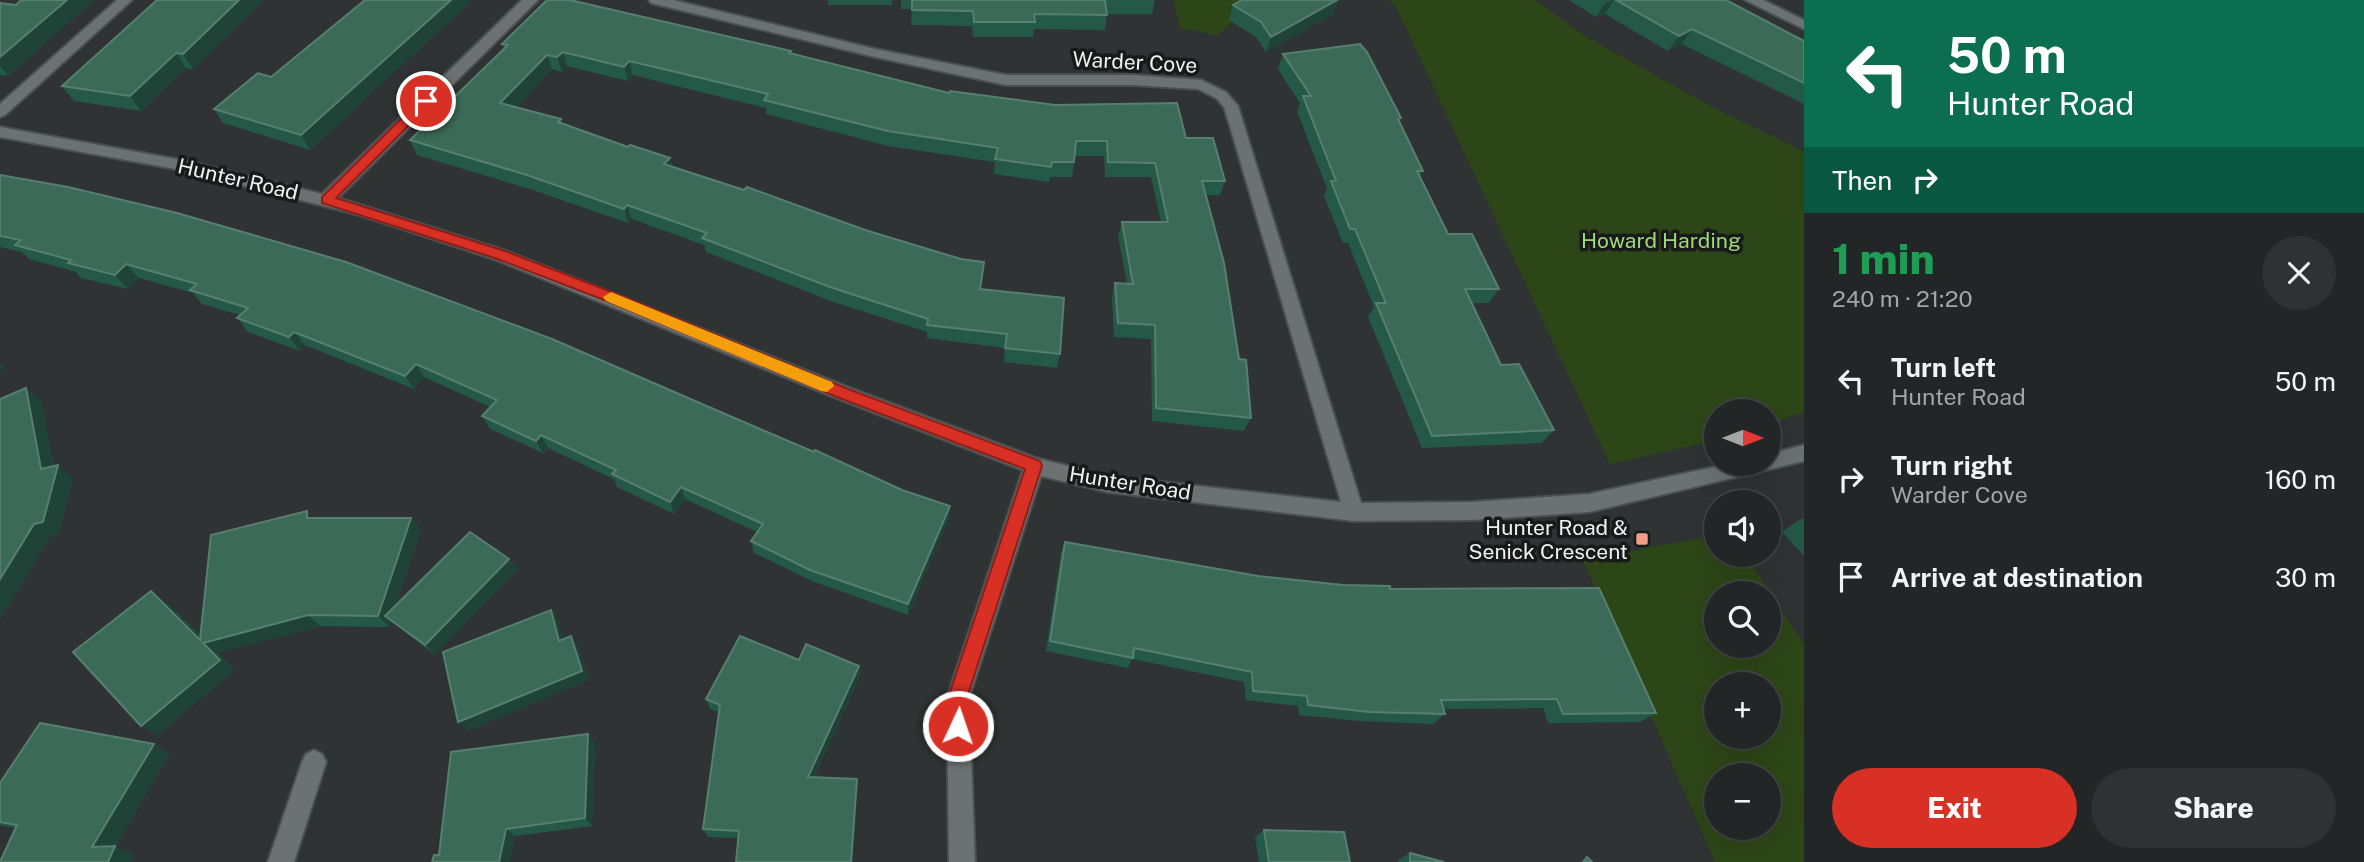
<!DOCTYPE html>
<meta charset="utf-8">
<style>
body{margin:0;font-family:"Public Sans",sans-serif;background:#2f3232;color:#f1f3f6;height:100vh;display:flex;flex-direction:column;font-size:26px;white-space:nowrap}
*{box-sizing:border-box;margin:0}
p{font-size:23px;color:#a3a5a7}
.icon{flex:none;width:38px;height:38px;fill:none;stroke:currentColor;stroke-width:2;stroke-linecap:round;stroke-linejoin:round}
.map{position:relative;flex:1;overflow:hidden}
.drawer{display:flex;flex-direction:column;background:#232626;width:560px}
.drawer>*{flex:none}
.hud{background:#0b6e4f;color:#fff;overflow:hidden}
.needle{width:46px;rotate:90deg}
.buttons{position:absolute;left:1704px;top:399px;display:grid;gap:14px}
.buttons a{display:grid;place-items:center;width:77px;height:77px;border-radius:50%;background:#232626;box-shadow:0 7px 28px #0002,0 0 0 2px #404343;font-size:35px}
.pin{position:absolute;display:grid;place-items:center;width:60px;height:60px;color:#fff;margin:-30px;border:4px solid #fff;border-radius:50%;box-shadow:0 2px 7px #0007}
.me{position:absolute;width:77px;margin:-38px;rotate:3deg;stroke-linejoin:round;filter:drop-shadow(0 0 5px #0008)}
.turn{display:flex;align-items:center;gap:24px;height:147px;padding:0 28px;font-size:32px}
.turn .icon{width:91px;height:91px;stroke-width:2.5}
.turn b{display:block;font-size:49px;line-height:60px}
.then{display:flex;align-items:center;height:66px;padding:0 28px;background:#0003;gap:14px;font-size:26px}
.round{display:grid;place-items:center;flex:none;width:74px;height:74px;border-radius:37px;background:#2f3232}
.headline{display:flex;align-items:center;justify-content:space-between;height:119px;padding:0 28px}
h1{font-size:42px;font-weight:800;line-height:52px;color:#1e9e55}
.primary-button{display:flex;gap:14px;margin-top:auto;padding:14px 28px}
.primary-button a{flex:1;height:80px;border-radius:42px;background:#d93025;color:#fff;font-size:28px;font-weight:800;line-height:80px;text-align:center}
.primary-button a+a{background:#2f3232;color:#f1f3f6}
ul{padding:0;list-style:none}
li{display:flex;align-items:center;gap:21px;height:98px;padding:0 28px}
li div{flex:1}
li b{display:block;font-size:26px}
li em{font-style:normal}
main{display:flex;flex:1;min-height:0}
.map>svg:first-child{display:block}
</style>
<main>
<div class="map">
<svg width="1804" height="862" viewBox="0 0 1804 862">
<rect width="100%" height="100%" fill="#2f3333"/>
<!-- green -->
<g fill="#2d4617" fill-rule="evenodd">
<path d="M1173,0h82l-38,36 -21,-6 -15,-1z"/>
<path d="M1387,0h148l50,36 136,76 83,39v261l-35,12v-13h-52v29l-107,24 -204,-436 -12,-24z"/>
<path d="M1717,535v20h29l58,90v217h-89l-132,-302zM1717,593h52v53h-52zM1717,684h52v53h-52zM1717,775h52v53h-52z"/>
</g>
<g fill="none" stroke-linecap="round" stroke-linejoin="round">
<!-- minor casing -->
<g stroke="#4b4f4f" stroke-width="4">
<g id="minor">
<path d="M117,0h15l-127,115 -5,2v-13z"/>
<path d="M522,0h16l-200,198 168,53 344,137 186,70 72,18 233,26 -112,-379 -5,-16 -8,-9 -18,-9 -65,-4h-127l-131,-28 -224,-54 -2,-3h24l202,49 131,26h127l68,5 25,12 12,14 123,397 111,-1 117,-8 139,-30h41v-10l35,-9v16l-215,51 -117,8 -118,1 -246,-29 -67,-16 -72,222 6,164h-26l-2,-164 76,-228 -187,-72 -342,-139 -134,-44 -179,-45 -181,-33v-10l181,33 141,34z"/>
<path d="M1745,0h18l41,20v9z"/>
<path d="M314,750l8,4 4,8 -32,100h-26l34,-100 4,-8z"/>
</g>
</g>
<!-- minor -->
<use href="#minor" fill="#6c7171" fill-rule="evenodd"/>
</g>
<!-- wall -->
<g fill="#255947">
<path d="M21,0h73l-86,76 -8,-1v-72l16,2z"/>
<path d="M157,0h106l-70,69 -7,-1 -45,43 -67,-10 -12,-15z"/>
<path d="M365,0h103l1,3 -159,147 -87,-27 -9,-14 57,-32z"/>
<rect x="828" y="0" width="64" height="5"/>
<path d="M901,0h254l-3,14h-45l-2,16 -71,-1 -1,8h-60l-1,-11 -61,-1 1,-16h-11z"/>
<path d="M1338,0l-5,14 -67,38 -10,-15 -27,-17 4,-15z"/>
<path d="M1569,0h157l78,41v63l-122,-60 -14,7 -63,-37 -9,3z"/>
<path d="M502,44l289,7v2l158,40 237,45 39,43 -5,14h-14l45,223 -7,13 -92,-10 -1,-82 -37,-2 -2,-40 3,-14h12l-9,-47 4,-14h39l-10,-45h-46l-1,-21h-29l-3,21h-22l-1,5 -55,-8 1,-12 -107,-16 -122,-32v-6l-86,-21 -47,-12 -5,6 -61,-15 -5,6 -10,-3 -36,38 45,12 2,5 65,23 42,11 2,8 311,110 -3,13 80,65 -3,14 -53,-6 1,-14 -78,-10v-6l-96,-31 -125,-49 -2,-7 -72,-26 -4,4 -95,-33 -116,-35 -7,-15 94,-91z"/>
<path d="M1283,54l118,64 -2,3 24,50 -3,5 28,58 51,55 -10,14h-17l29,62 53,65 -12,13 -120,5 -54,-131 6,-10 -26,-64h-5l-19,-47 3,-7 -30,-78 3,-8 -22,-34z"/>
<path d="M0,175l732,242 170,73 48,16 -1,12 -41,97 -96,-34 -58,-28 -3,-12 6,-9 -72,-33 -11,15 -57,-27 -3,-8 -66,-31 -5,5 -53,-24 -8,-13 8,-9 -66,-30 -10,12 -109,-44 -5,6 -52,-19 -11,-14 3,-3 -38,-11 -9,-11 -54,-15 -11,11 -47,-11 -5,-6 -47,-13 -7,-7 -22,-5z"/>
<path d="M313,518h98l10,12 -25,74 113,-45 8,11 -82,85 -44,-34 -2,6 -69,-1 -103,27 17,17 -76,65 -17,-9 25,-124 35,34z"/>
<path d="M1804,518v38l-22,-24 17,-12z"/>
<path d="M1065,542l193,34 132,13 266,124 -16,9 -92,1 -5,-15 -100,1 2,5 -12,10 -74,-3 -60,-6 -1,-9 -52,-6 -2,-18 -112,-23 -4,9 -82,-17 15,-98z"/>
<path d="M799,660l60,6 1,10 -46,101 43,2 1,8 -120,51 -30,-1 -5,-8 16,-117 -9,-3 -4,-10z"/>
<path d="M595,743l-3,83 -77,10 -76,19z"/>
<path d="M154,744l16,9 -55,94 18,6 -3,9h-130l15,-34 -15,-3v-42z"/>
<path d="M1264,830l86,32h-91l-4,-25z"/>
<path d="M1410,853l34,9h-46v-2z"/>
</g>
<!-- shaded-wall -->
<g fill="#204337">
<path d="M67,0h27l-86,76 -8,-10v-9z"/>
<path d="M239,0h24l-70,69 -10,-15z"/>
<path d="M451,0h17l1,3 -159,147 -9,-15z"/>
<path d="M1338,0l-5,14 -67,38 5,-15z"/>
<path d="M1612,0h2l-9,14 -9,3 9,-14z"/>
<path d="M1692,29l-10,15 -14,7 11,-15z"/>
<path d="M563,52l4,14 -5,6 -5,-15z"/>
<path d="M176,53l10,15 -45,43 -11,-15z"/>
<path d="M547,55l5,14 -46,49 -6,-15z"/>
<path d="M629,61l4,14 -5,6 -4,-14z"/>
<path d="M670,158l3,15 -9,-9z"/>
<path d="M627,205l5,14 -4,4 -4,-14z"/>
<path d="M126,264l13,14 -11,11 -13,-14z"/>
<path d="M294,332l11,13 -5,6 -11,-14z"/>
<path d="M0,363l5,4 -5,5z"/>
<path d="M416,364l8,13 -10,12 -9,-13z"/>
<path d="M26,388l16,14 13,71 3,-8 15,13 -14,56 -8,2 -51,84v-41l41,-110z"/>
<path d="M541,435l7,13 -5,5 -7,-12z"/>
<path d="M681,487l4,12 -11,15 -4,-12z"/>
<path d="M950,506l-1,12 -41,97v-11z"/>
<path d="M411,518l10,12 -30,90 -6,-4 6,5 -2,6 -11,-11z"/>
<path d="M509,559l8,11 -82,85 -10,-10z"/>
<path d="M151,591l15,11 40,40 102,-27 12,11 -103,27 17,17 -76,65 -17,-9 62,-83z"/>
<path d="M551,610l7,11 8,30 -7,-10z"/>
<path d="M571,636l7,10 11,34 -121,51 -10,-9z"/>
<path d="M859,666l1,10 -50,109 -2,-8z"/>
<path d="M588,734l7,9 -3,83 -7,-8z"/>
<path d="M154,744l16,9 -55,94 18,6 -3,9h-22l-16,-15z"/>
<path d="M857,779l1,8 -5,75h-2z"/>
<path d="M506,829l9,7 -5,26h-11z"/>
</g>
<!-- building -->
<g fill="#3b6a59" stroke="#577f71" stroke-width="2">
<path d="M21,0h46l-67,57v-54l16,2z"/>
<path d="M157,0h82l-56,54 -7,-1 -46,43 -68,-10z"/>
<path d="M365,0h86l-150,135 -87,-26 44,-36 13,4z"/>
<path d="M547,0h23l221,51 -2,2 160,40 1,-2 105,14 122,-2 9,35h27l12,43h-23l22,82 15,96 7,1 5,58 -95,-10 -1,-83 -37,-2 -3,-40 18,1 -11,-62h46l-13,-59 -47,-1 -1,-21h-31l-2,21h-22l-1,5 -56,-8 3,-11 -110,-17 -124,-31 4,-6 -92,-22 -47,-11 -5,6 -61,-15 -6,5 -10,-2 -47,48 61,16 -3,3 70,25 2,-2 40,13 -6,6 80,26 3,-3 118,43 96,29 23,3 -4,27 84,9 -4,56 -55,-6 2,-14 -80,-9 1,-6 -98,-32 -128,-49 5,-5 -80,-28 -3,4 -97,-34 -117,-35 98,-95 -6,-1z"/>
<path d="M912,0h193l2,15 -73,-1 1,8h-61l-1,-11 -61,-1z"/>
<path d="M1242,0h95l-66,37 -10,-15 -28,-17z"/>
<path d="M1616,0h110l78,41v42l-112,-54 -13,7z"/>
<path d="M1360,44l7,8 34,66 -3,1 25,52h-6l31,63h24l27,55h-34l36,76 18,-1 35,66 -122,6 -56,-133h10l-31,-74h-5l-19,-48h5l-33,-85h8l-28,-42z"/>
<path d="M0,175l68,12 109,26 169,49 206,77 180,78 82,35 1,-2 87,40 48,16 -42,98 -98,-34 -59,-29 12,-17 -82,-37 -11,15 -58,-28 4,-4 -75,-35 -5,6 -54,-25 15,-16 -81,-36 -11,12 -111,-44 -5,5 -52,-19 11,-10 -58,-18 7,-6 -71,-20 -11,11 -47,-12 3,-3 -56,-15 6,-5 -21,-4z"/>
<path d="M26,388l15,81 17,-4 -15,57 -9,2 -34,55v-180z"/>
<path d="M307,511v7h104l-33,98 -70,-1 -105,28 17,17 -79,66 -68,-74 78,-61 49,49 11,-105z"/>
<path d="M470,532l39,27 -84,86 -40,-29z"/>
<path d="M1065,542l193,34 85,9 47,1v3l209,-1 57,125 -93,1 -6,-15 -116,1 4,14 -76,-2 -61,-7 -1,-9 -54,-5 -1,-19 -118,-24 -1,10 -83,-17z"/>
<path d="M551,610l8,31 12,-5 11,35 -124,51 -15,-70z"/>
<path d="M740,636l59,24 7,-16 53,22 -51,111 49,2 -6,83h-115l3,-31 -36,-2 17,-124 -14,-6z"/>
<path d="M40,723l114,21 -62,103 23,-1 -7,16h-108l17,-37 -17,-3v-39z"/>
<path d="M588,734l-3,84 -79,11 -7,33h-67l2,-7h5l12,-103z"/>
<path d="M1264,830l80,2 6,30h-81z"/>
<path d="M1410,853l34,9h-34z"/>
<path d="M1587,857l5,5h-9z"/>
</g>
<!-- route -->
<path fill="#d93025" stroke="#8d1f18" stroke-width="2" d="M426,97l6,4 -2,3 -94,94 169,53 117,45 226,93 192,72 2,5 -75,232 1,28 -3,6 -7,3 -6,-3 -3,-6 -1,-28 77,-229 -188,-72 -225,-94 -117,-45 -173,-55v-6l100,-99z"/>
<!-- slow -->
<path fill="#f59e0b" d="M611,292l221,90 2,4 -7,6 -6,-1 -215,-90 -3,-4z"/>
<!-- markers -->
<rect fill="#f49e87" stroke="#181a1a" stroke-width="2.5" x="1635" y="532" width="14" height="14" rx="3.5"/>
<g text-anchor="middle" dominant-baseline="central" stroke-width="7" stroke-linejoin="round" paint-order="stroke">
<!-- street labels -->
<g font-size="21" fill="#eff2f2" stroke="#181a1a">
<text transform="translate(1135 62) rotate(3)">Warder Cove</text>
<text transform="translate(238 179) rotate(13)">Hunter Road</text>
<text transform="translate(1130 483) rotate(9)">Hunter Road</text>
</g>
<!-- park labels -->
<g font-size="21" fill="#a0d974" stroke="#181a1a">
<text x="1661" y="240">Howard Harding</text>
</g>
<!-- poi labels -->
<g font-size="21" fill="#eff2f2" stroke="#181a1a" text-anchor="end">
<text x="1628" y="527">Hunter Road &amp;<tspan x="1628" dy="24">Senick Crescent</tspan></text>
</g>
</g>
</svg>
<div class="buttons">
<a><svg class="needle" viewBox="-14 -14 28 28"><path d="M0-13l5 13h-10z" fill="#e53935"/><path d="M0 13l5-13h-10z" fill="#a3a5a7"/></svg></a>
<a><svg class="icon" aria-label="sound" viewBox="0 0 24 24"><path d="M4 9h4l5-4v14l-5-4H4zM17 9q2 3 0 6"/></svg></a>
<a><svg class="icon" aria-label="search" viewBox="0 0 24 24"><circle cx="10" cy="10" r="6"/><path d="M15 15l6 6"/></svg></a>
<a>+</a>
<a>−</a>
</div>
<div class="pin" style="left:426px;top:101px;background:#d93025"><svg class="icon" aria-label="arrive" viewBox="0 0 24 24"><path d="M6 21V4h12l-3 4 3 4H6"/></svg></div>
<svg class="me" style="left:958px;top:726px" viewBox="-20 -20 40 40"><circle r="17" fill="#d93025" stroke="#fff" stroke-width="3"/><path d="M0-11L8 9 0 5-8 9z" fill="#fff"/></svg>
</div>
<section class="drawer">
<div class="hud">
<div class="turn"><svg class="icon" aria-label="left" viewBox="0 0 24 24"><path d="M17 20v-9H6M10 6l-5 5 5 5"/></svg><div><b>50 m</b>Hunter Road</div></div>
<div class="then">Then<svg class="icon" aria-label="right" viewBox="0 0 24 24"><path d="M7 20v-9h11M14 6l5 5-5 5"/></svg></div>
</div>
<div class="headline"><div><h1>1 min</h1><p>240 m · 21:20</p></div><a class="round"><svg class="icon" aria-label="close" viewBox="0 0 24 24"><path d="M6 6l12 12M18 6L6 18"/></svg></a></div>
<ul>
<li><svg class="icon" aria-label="left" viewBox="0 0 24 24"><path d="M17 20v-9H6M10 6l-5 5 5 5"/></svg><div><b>Turn left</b><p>Hunter Road</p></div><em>50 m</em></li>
<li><svg class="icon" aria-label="right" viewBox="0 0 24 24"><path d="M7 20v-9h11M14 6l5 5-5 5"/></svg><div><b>Turn right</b><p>Warder Cove</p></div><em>160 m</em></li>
<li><svg class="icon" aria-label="arrive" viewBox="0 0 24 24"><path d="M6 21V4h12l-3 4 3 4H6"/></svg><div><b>Arrive at destination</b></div><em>30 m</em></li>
</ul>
<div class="primary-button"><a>Exit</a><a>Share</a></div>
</section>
</main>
